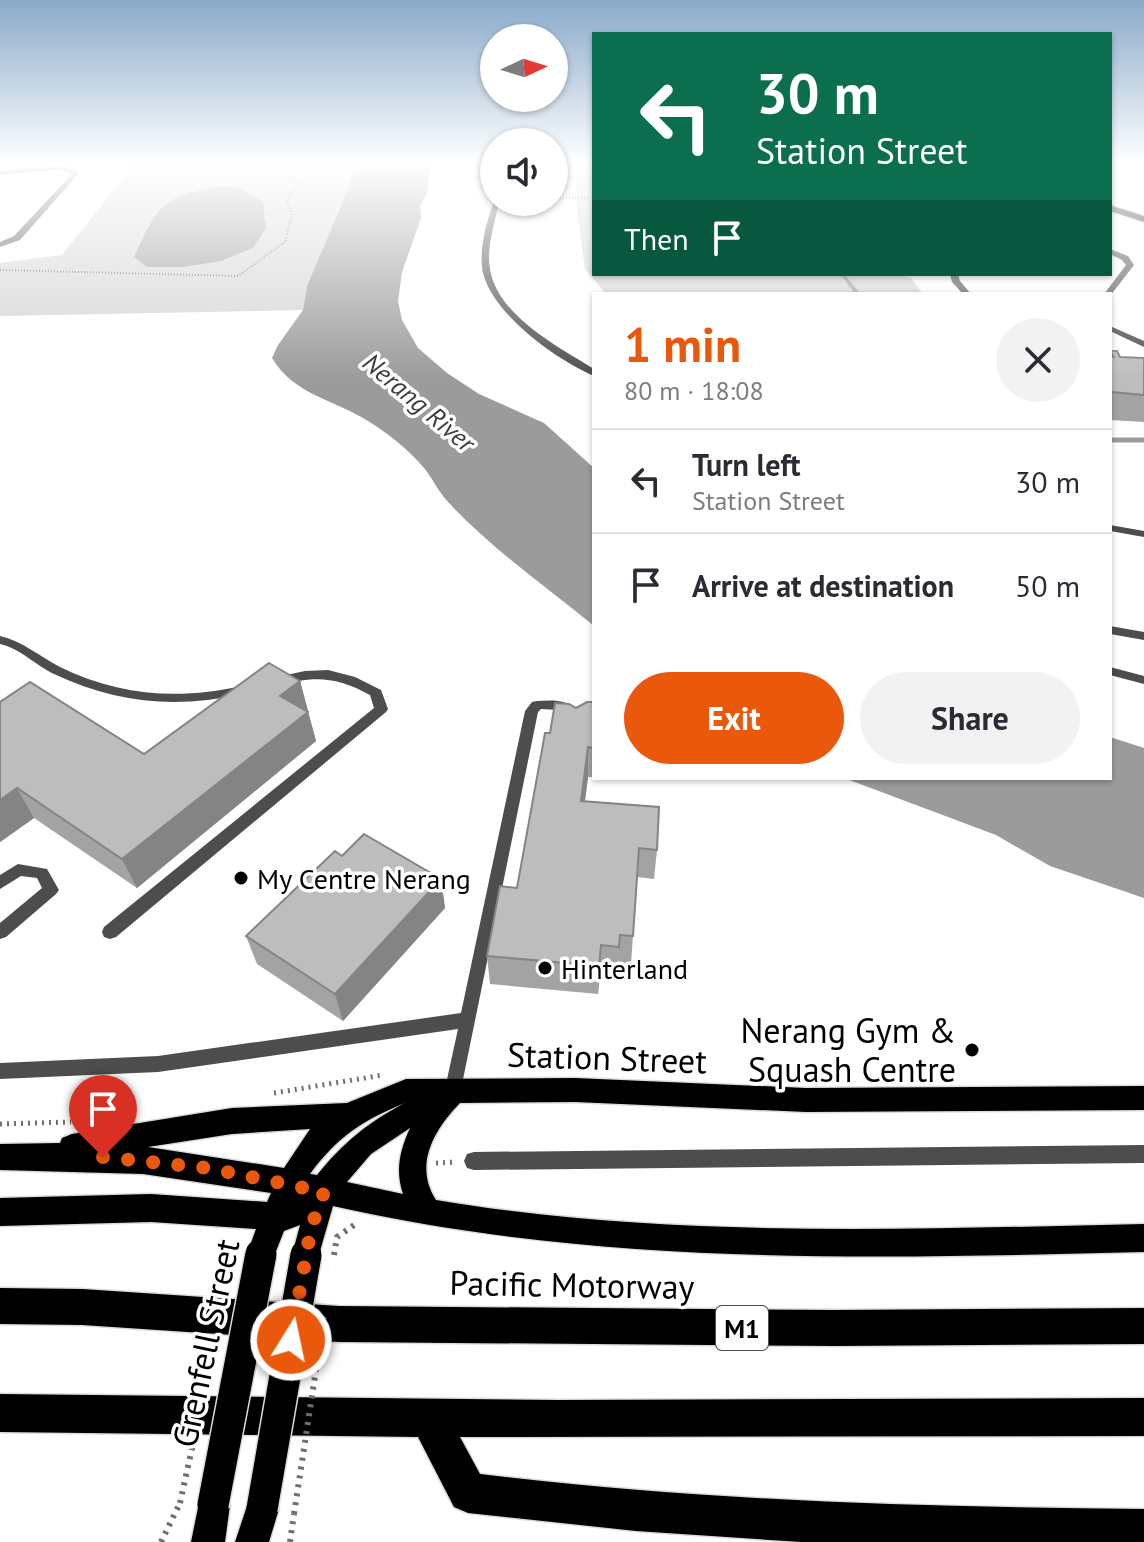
<!DOCTYPE html>
<meta charset="utf-8">
<style>
body{margin:0;font-family:"PT Sans",sans-serif;background:#f2f2f3;color:#2b2b33;height:100vh;display:flex;flex-direction:column;font-size:30px;white-space:nowrap}
*{box-sizing:border-box;margin:0}
p{font-size:26px;color:#7c7c81}
.icon{flex:none;width:44px;height:44px;fill:none;stroke:currentColor;stroke-width:2;stroke-linecap:round;stroke-linejoin:round}
.map{position:relative;flex:1;overflow:hidden}
.sheet{position:absolute;left:592px;top:292px;width:520px;height:488px;display:flex;flex-direction:column;background:#fff;border-radius:0px;box-shadow:0 2px 6px #0004}
.sheet>*{flex:none}
.hud{position:absolute;left:592px;top:32px;width:520px;height:244px;border-radius:0px;box-shadow:0 2px 6px #0004;background:#0b6e4f;color:#fff;overflow:hidden}
.needle{width:52px;rotate:86deg}
.tools{position:absolute;left:480px;top:24px;display:grid;gap:16px}
.tools a{display:grid;place-items:center;width:88px;height:88px;border-radius:50%;background:#fff;box-shadow:0 2px 6px #0004;font-size:40px}
.pin{position:absolute;display:grid;place-items:center;width:68px;height:68px;color:#fff;margin:-82px -34px;border-radius:50% 50% 50% 0;rotate:-45deg;box-shadow:0 0 8px #0007}
.pin .icon{rotate:45deg}
.me{position:absolute;width:88px;margin:-44px;rotate:10deg;stroke-linejoin:round;filter:drop-shadow(0 0 6px #0008)}
.turn{display:flex;align-items:center;gap:28px;height:168px;padding:0 32px;font-size:36px}
.turn .icon{width:104px;height:104px;stroke-width:2.5}
.turn b{display:block;font-size:56px;line-height:68px}
.then{display:flex;align-items:center;height:76px;padding:0 32px;background:#0003;gap:16px;font-size:30px}
.round{display:grid;place-items:center;flex:none;width:84px;height:84px;border-radius:42px;background:#f2f2f3}
.overview{display:flex;align-items:center;justify-content:space-between;height:136px;padding:0 32px}
h1{font-size:48px;font-weight:800;line-height:60px;color:#ea580c}
.action{display:flex;gap:16px;margin-top:auto;padding:16px 32px}
.action a{flex:1;height:92px;border-radius:48px;background:#ea580c;color:#fff;font-size:32px;font-weight:800;line-height:92px;text-align:center}
.action a+a{background:#f2f2f3;color:#2b2b33}
ul{padding:0;list-style:none}
li{display:flex;align-items:center;gap:24px;height:104px;padding:0 32px;border-top:2px solid #e1e1e2}
li div{flex:1}
li b{display:block;font-size:30px}
li em{font-style:normal}
.map>svg:first-child{display:block}
</style>
<div class="map">
<svg width="1144" height="1542" viewBox="0 0 1144 1542">
<rect width="100%" height="100%" fill="#fff"/>
<!-- green -->
<g fill="#d4d4d4">
<path d="M135,163h220l-6,24 -42,99 -4,24 -303,6v-53l62,-8z"/>
<path d="M576,163h18v111h303l14,4 12,16h-317l-21,-25 -8,-60z"/>
</g>
<!-- water -->
<g fill="#9b9b9b">
<path d="M355,163h75l-3,30 -7,13 1,12 -19,54 -4,29 4,19 16,28 29,25 32,21 65,29 50,45v158c-49,-40 -102,-77 -145,-123 -10,-10 -16,-24 -25,-35 -15,-18 -36,-35 -56,-47 -33,-21 -74,-26 -96,-63l6,-13 25,-35 4,-24 42,-99z"/>
<path d="M216,187h21l26,15 3,26 -13,20 -32,13 -38,6h-36l-13,-10c24,-50 25,-59 82,-70z"/>
<path d="M1110,737l34,11v150l-94,-32 -54,-31 -152,-57h266z"/>
</g>
<g fill="none" stroke-linecap="round" stroke-linejoin="round">
<!-- stream-far2 -->
<path stroke="#9b9b9b" stroke-width="3" d="M842,274l9,11"/>
<!-- stream-far1 -->
<path stroke="#9b9b9b" stroke-width="4" d="M849,283l9,11"/>
<!-- stream -->
<path stroke="#9b9b9b" stroke-width="5" d="M1110,440h34"/>
<!-- major casing -->
<g stroke="#dbdbdb" stroke-width="3">
<g id="major">
<path d="M1110,205l34,11v6l-34,-11z"/>
<path d="M575,1078l231,10 338,-2v24l-338,2 -231,-10 -115,1c-25,26 -47,61 -24,97 230,39 475,29 708,24v28c-271,7 -546,14 -811,-46l-17,59 -10,4 -10,-4 -4,-10 8,-30 -16,6 -13,33 -10,4 -10,-4 -4,-10 9,-25 -105,-7 -151,4v-28l151,-4 116,8 4,-9 -128,-19 -143,-4v-26l60,-1 2,-5 10,-4 160,-26 115,-5 59,-24zM405,1103c-37,19 -62,40 -88,72l-7,-1c27,-37 53,-54 95,-71zM410,1128c-10,22 -15,42 -7,66l-56,-12 24,-28zM310,1129l-26,39 -136,-21 84,-13z"/>
<path d="M213,1488l12,5 5,12 -5,37h-34l10,-49z"/>
<path d="M262,1492l12,5 5,12 -10,33h-34l15,-45z"/>
</g>
</g>
<!-- highway casing -->
<g stroke="#dbdbdb" stroke-width="3">
<g id="highway">
<path d="M0,1288l82,1 257,17 495,4 310,-2v36l-310,2 -495,-4 -257,-17 -82,-1z"/>
<path d="M0,1394l558,6 586,-2v38l-684,1 20,37c221,27 442,33 664,35v33h-343l-165,-11 -168,-18 -14,-6 -36,-70 -418,-5z"/>
</g>
</g>
<!-- path-far2 -->
<g stroke="#6f6f6f" stroke-width="2" stroke-dasharray="1 2" stroke-linecap="butt">
<path d="M554,198h35"/>
<path d="M0,270l238,6 47,-34 7,-29 -5,-11 11,-19 -12,-6 15,-14"/>
</g>
<!-- path-far1 -->
<g stroke="#6f6f6f" stroke-width="5" stroke-dasharray="2 5" stroke-linecap="butt">
<path d="M274,1093l109,-18"/>
<path d="M0,1124l71,-2"/>
<path d="M436,1163l19,-1"/>
</g>
<!-- path -->
<g stroke="#6f6f6f" stroke-width="6" stroke-dasharray="3 6" stroke-linecap="butt">
<path d="M334,1255l3,-18 20,-14"/>
<path d="M161,1542l19,-39"/>
<path d="M290,1542l4,-28"/>
</g>
<!-- minor -->
<g fill="#4d4d4d" fill-rule="evenodd">
<path d="M62,166l17,7 -59,67 -20,7v-5l14,-6 58,-62 -11,-4 -61,5v-4z"/>
<path d="M494,201l5,1c-4,21 -13,46 -9,67 7,46 68,78 104,100v7c-38,-16 -101,-62 -111,-103 -5,-21 4,-53 11,-72z"/>
<path d="M1110,249l18,7 6,9 -24,31v-2h-6l22,-29 -4,-5 -12,-6z"/>
<path d="M950,274h8l2,7 11,13h-8l-11,-12z"/>
<path d="M1110,326l34,15v6l-34,-16z"/>
<path d="M1110,525l34,6v6l-34,-6z"/>
<path d="M1110,626l34,6v8l-34,-6z"/>
<path d="M0,636c24,6 39,20 60,31 59,29 119,33 182,19l6,4 -6,4c-66,15 -127,9 -188,-20 -19,-9 -33,-25 -54,-30z"/>
<path d="M1110,667l34,9v8l-34,-9z"/>
<path d="M328,670l27,7 26,13 7,19 -2,3 -270,225 -6,2 -6,-2 -2,-5 2,-5 270,-219 -4,-13c-34,-19 -55,-19 -93,-10l-6,-4 1,-3 33,-7z"/>
<path d="M537,701c15,-1 30,-2 41,10l-7,4 -12,-5 -18,-1 -3,3 -79,387 -6,2 -6,-2 -3,-6 14,-64 -300,43 -158,7v-16l158,-7 303,-43 64,-302 7,-9z"/>
<path d="M18,864l29,5 12,21 -3,4 -50,43 -6,2v-16l42,-35 -5,-10 -16,-2 -21,13v-14z"/>
<path d="M1144,1145v18l-670,7 -7,-2 -3,-7 3,-7 7,-2z"/>
</g>
<!-- major -->
<use href="#major" fill="#000" fill-rule="evenodd"/>
<!-- highway -->
<use href="#highway" fill="#000" fill-rule="evenodd"/>
<!-- major-bridge casing -->
<g stroke="#dbdbdb" stroke-width="34" stroke-linecap="butt">
<g id="major-bridge">
<path d="M213,1505l48,-251"/>
<path d="M262,1509l44,-254"/>
</g>
</g>
<!-- path-bridge -->
<g stroke="#6f6f6f" stroke-width="6" stroke-dasharray="3 6" stroke-linecap="butt">
<path d="M180,1503l31,-142"/>
<path d="M294,1514l30,-197"/>
</g>
<!-- major-bridge -->
<use href="#major-bridge" stroke="#000" stroke-width="31"/>
</g>
<!-- wall -->
<g fill="#a3a3a3">
<path d="M1110,351l10,6 24,1v64l-34,-2z"/>
<path d="M300,681l16,60 -179,147 -103,-70 -34,24v-140l144,52z"/>
<path d="M594,702v75h-6l-3,24 72,49 -3,29 -17,-2 -6,87 -12,-1 -2,12 -17,-2 -2,21 -108,-10 -3,-28 30,-68 33,-155 26,-25z"/>
<path d="M342,856l99,23 4,29 -102,113 -86,-57 -11,-28z"/>
</g>
<!-- shaded-wall -->
<g fill="#848484">
<path d="M300,681l8,30 -28,-15z"/>
<path d="M308,712l8,29 -179,147 -15,-29z"/>
<path d="M588,747v30l-7,53v-29z"/>
<path d="M17,788l17,30 -34,24v-42z"/>
<path d="M441,879l4,29 -102,113 -8,-27z"/>
<path d="M601,945l-1,28 -2,21 1,-28z"/>
</g>
<!-- building -->
<g fill="#bdbdbd" stroke="#848484" stroke-width="2">
<path d="M1110,351h7l3,6 24,1v37l-32,-3 -2,-4v-31h4z"/>
<path d="M269,663l31,18 -20,15 28,16 -186,147 -105,-71 -17,12v-98l30,-20 114,72z"/>
<path d="M587,702h7v46l-6,-1 -7,54 78,6 -2,43 -18,-2 -6,88 -13,-1 -1,12 -18,-2 -2,21 -112,-10 13,-70 17,2 28,-155h5l5,-30 14,1 7,4z"/>
<path d="M364,834l77,45 -106,115 -89,-58 89,-85 7,5z"/>
</g>
<!-- sky -->
<linearGradient id="sky" x2="0" y2="1"><stop stop-color="#89aac9"/><stop offset="0.43" stop-color="#fff"/><stop offset="1" stop-color="#fff" stop-opacity="0"/></linearGradient>
<rect width="1144" height="379" fill="url(#sky)"/>
<g fill="none" stroke-linecap="round" stroke-linejoin="round">
<!-- route -->
<path stroke="#ea580c" stroke-width="14" stroke-dasharray="0 25.2" d="M103,1157l105,11 116,24 -13,36 -20,112"/>
</g>
<!-- markers -->
<g fill="#000" stroke="#fff" stroke-width="3">
<circle cx="241" cy="878" r="8"/>
<circle cx="545" cy="968" r="8"/>
<circle cx="972" cy="1050" r="8"/>
</g>
<g text-anchor="middle" dominant-baseline="central" stroke-width="7" stroke-linejoin="round" paint-order="stroke">
<!-- far-water labels -->
<g font-size="26" font-style="italic" fill="#3c3c3c" stroke="#fff">
<text transform="translate(419 402) rotate(40)">Nerang River</text>
</g>
<!-- shield labels -->
<rect fill="#fff" stroke="#4c4c4c" stroke-width="2" x="716" y="1306" width="52" height="44" rx="6"/>
<g font-size="26" font-weight="bold" fill="#000">
<text x="742" y="1328">M1</text>
</g>
<!-- poi labels -->
<g font-size="28" fill="#000" stroke="#fff" text-anchor="start">
<text x="257" y="878">My Centre Nerang</text>
<text x="561" y="968">Hinterland</text>
</g>
<!-- near-poi labels -->
<g font-size="34" fill="#000" stroke="#fff" text-anchor="end">
<text x="956" y="1030">Nerang Gym &amp;<tspan x="956" dy="39">Squash Centre</tspan></text>
</g>
<!-- near-street labels -->
<g font-size="34" fill="#000" stroke="#fff">
<text transform="translate(607 1057) rotate(2)">Station Street</text>
<text transform="translate(572 1284) rotate(1)">Pacific Motorway</text>
<text transform="translate(205 1343) rotate(-78)">Grenfell Street</text>
</g>
</g>
</svg>
<div class="tools">
<a><svg class="needle" viewBox="-14 -14 28 28"><path d="M0-13l5 13h-10z" fill="#e53935"/><path d="M0 13l5-13h-10z" fill="#7c7c81"/></svg></a>
<a><svg class="icon" aria-label="sound" viewBox="0 0 24 24"><path d="M4 9h4l5-4v14l-5-4H4zM17 9q2 3 0 6"/></svg></a>
</div>
<div class="pin" style="left:103px;top:1157px;background:#d93025"><svg class="icon" aria-label="arrive" viewBox="0 0 24 24"><path d="M6 21V4h12l-3 4 3 4H6"/></svg></div>
<svg class="me" style="left:291px;top:1340px" viewBox="-20 -20 40 40"><circle r="17" fill="#ea580c" stroke="#fff" stroke-width="3"/><path d="M0-11L8 9 0 5-8 9z" fill="#fff"/></svg>
<div class="hud">
<div class="turn"><svg class="icon" aria-label="left" viewBox="0 0 24 24"><path d="M17 20v-9H6M10 6l-5 5 5 5"/></svg><div><b>30 m</b>Station Street</div></div>
<div class="then">Then<svg class="icon" aria-label="arrive" viewBox="0 0 24 24"><path d="M6 21V4h12l-3 4 3 4H6"/></svg></div>
</div>
<section class="sheet">
<div class="overview"><div><h1>1 min</h1><p>80 m · 18:08</p></div><a class="round"><svg class="icon" aria-label="close" viewBox="0 0 24 24"><path d="M6 6l12 12M18 6L6 18"/></svg></a></div>
<ul>
<li><svg class="icon" aria-label="left" viewBox="0 0 24 24"><path d="M17 20v-9H6M10 6l-5 5 5 5"/></svg><div><b>Turn left</b><p>Station Street</p></div><em>30 m</em></li>
<li><svg class="icon" aria-label="arrive" viewBox="0 0 24 24"><path d="M6 21V4h12l-3 4 3 4H6"/></svg><div><b>Arrive at destination</b></div><em>50 m</em></li>
</ul>
<div class="action"><a>Exit</a><a>Share</a></div>
</section>
</div>
